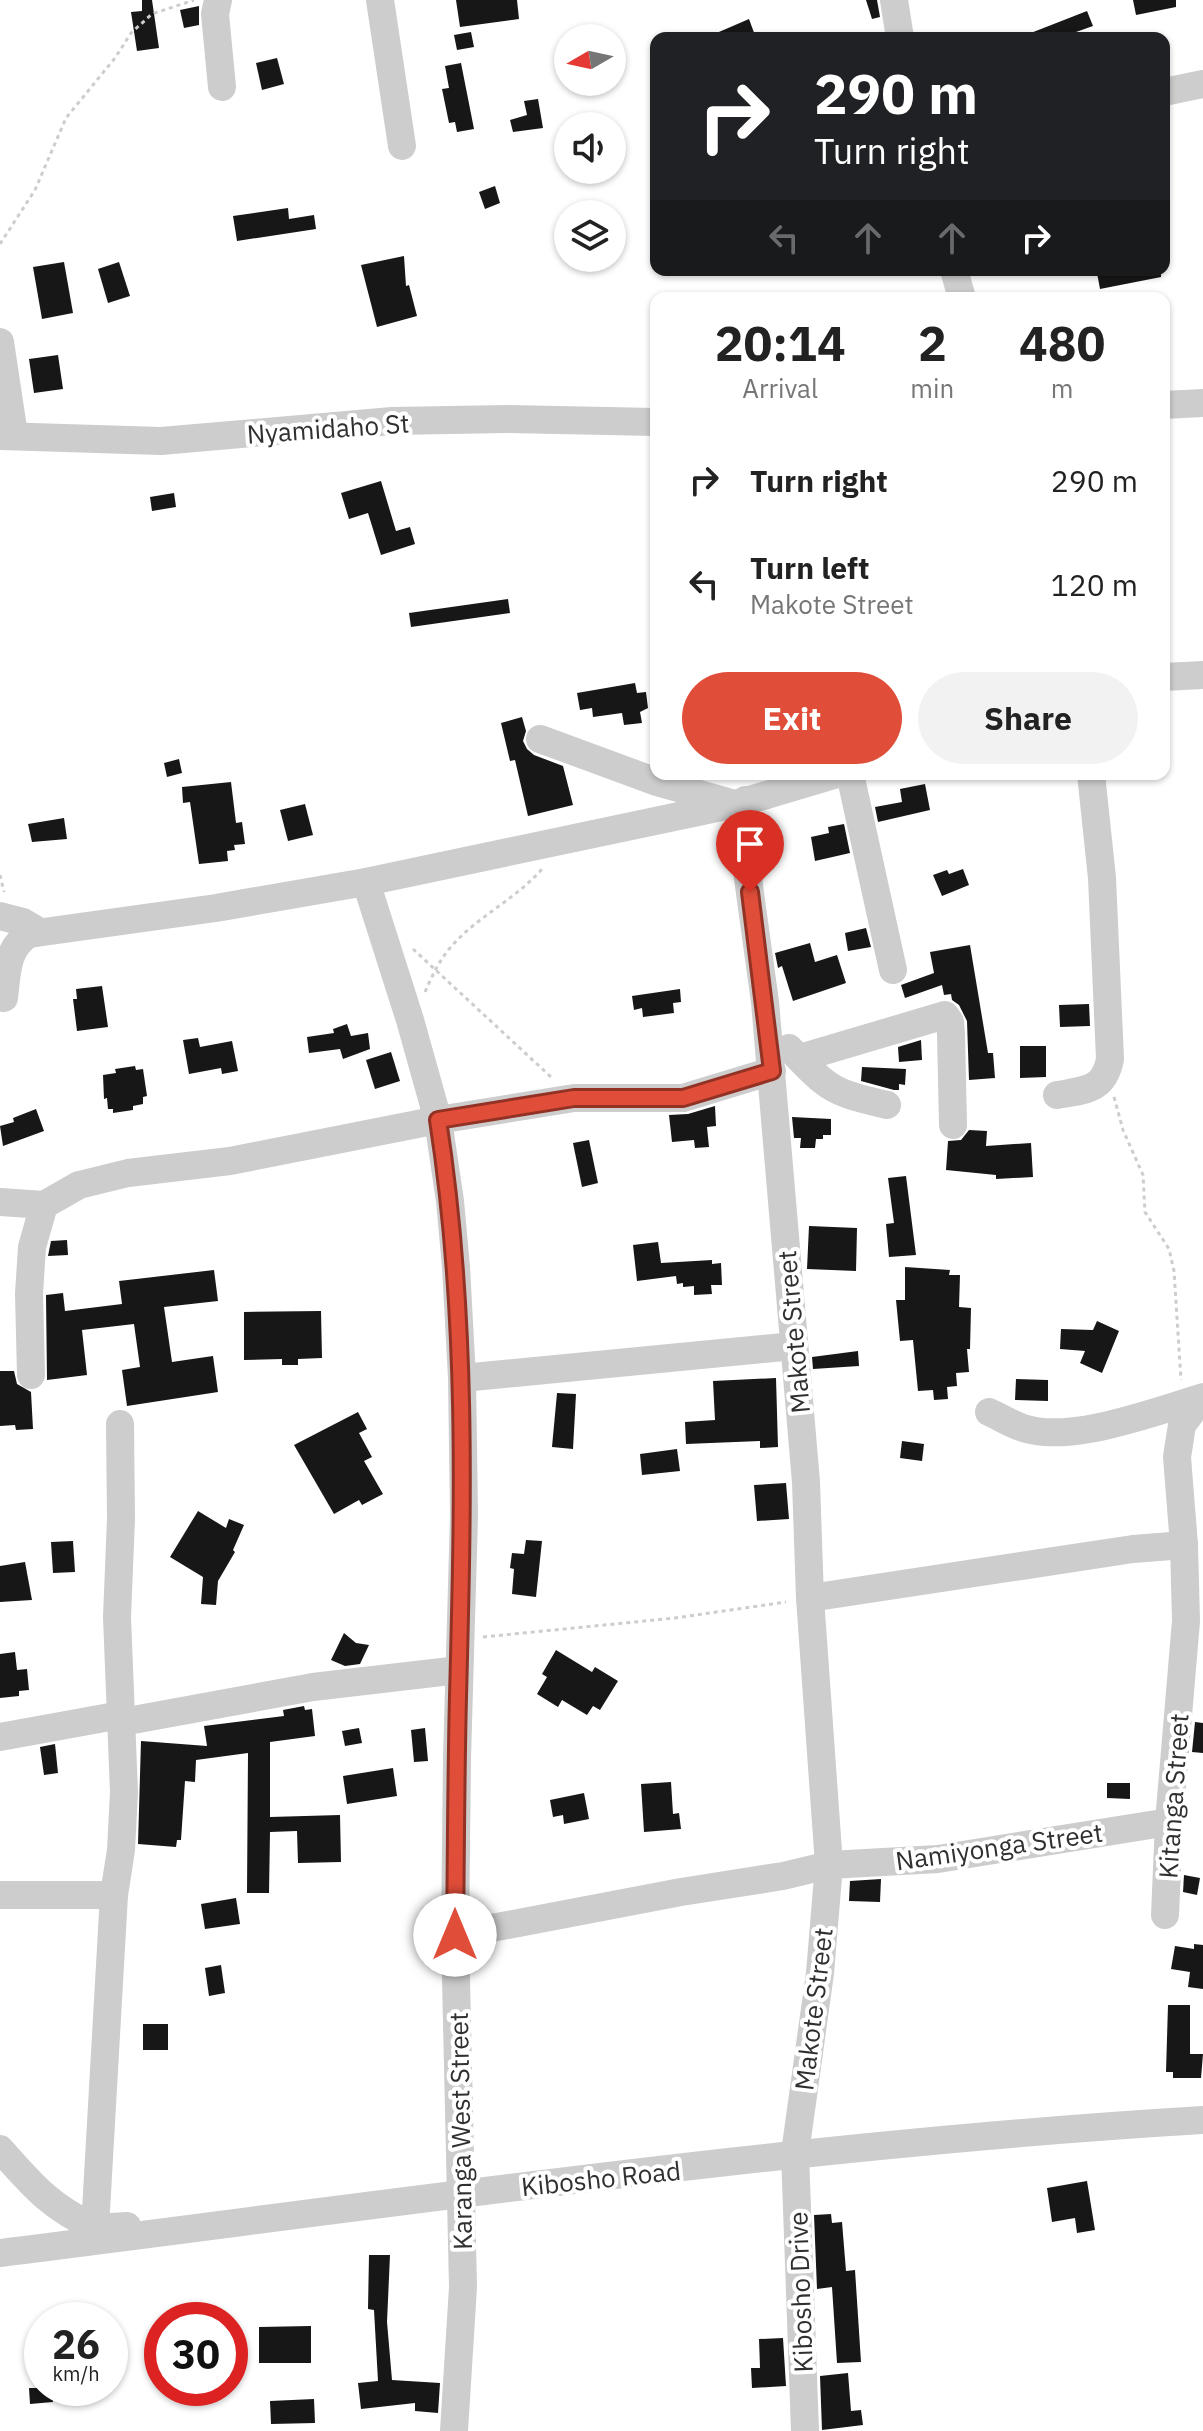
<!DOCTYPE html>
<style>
body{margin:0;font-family:"IBM Plex Sans",sans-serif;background:#f2f2f2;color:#222;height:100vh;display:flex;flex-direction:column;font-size:30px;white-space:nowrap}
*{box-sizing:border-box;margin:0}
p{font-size:26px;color:#767676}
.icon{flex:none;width:44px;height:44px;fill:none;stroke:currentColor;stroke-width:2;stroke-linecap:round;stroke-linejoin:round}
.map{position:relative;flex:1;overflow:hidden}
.details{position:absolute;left:650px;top:292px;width:520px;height:488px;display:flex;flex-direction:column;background:#fff;border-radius:16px;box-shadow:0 2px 6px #0004}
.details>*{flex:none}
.guide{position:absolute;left:650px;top:32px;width:520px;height:244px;border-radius:16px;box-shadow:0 2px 6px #0004;background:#202124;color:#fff;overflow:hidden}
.needle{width:52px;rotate:261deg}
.tools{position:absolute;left:554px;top:24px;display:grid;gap:16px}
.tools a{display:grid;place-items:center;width:72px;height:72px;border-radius:50%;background:#fff;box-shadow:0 2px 6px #0004;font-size:40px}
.speed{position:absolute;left:24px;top:2302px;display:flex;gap:16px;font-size:40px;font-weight:700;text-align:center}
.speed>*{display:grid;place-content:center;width:104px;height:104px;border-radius:50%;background:#fff;box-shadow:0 2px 6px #0004;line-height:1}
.speed small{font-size:20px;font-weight:400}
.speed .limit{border:12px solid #d22;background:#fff;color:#111}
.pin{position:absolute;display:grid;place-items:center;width:68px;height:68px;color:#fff;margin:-82px -34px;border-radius:50% 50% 50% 0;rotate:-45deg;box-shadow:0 0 8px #0007}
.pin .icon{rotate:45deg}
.me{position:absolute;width:88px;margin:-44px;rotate:0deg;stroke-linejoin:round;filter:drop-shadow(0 0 6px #0008)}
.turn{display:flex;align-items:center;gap:28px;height:168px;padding:0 32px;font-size:36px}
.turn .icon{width:104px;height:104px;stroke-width:2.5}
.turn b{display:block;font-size:56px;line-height:68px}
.lanes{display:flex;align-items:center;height:76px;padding:0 32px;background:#0003;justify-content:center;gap:40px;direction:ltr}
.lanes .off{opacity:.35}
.eta{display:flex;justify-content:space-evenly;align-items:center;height:136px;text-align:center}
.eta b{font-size:48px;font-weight:800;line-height:56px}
.primary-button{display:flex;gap:16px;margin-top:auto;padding:16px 32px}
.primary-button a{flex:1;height:92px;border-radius:48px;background:#e04d39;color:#fff;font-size:32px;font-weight:800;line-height:92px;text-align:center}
.primary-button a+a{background:#f2f2f2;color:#222}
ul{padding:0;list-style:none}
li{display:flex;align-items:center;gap:24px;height:104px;padding:0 32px}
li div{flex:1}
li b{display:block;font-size:30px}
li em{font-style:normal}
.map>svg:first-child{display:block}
</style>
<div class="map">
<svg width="1203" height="2431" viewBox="0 0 1203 2431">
<rect width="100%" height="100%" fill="#fff"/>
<!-- building -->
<g fill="#171717">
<path d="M142,0h10l7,48 -22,3 -6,-39 11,-1z"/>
<path d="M456,0h61l2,19 -59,8z"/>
<path d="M866,0h11l3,17 -8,2z"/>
<path d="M1133,0h43v7l-40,8z"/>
<path d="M199,6v19l-15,3 -4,-18z"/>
<path d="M1087,11l6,15 -34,12h-41z"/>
<path d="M749,19l7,19h-51z"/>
<path d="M471,32l3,15 -17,3 -3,-15z"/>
<path d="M277,58l7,26 -22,6 -6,-27z"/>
<path d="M461,63l13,66 -17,3 -2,-10 -6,1 -7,-34 7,-1 -4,-22z"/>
<path d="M538,99l5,29 -30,4 -3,-12 17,-5 -3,-14z"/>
<path d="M495,186l5,17 -15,6 -6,-17z"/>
<path d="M288,208l1,11 25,-4 2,14 -79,12 -4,-25z"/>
<path d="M404,256l2,30 3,-1 8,31 -40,11 -16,-62z"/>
<path d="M64,262l9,51 -31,6 -9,-52z"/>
<path d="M119,262l11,34 -22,7 -10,-34z"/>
<path d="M1115,270h46v7l-61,12 -3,-16z"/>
<path d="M58,355l5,34 -29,4 -5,-34z"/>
<path d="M381,481l15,50 14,-4 5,17 -34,11 -13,-42 -19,6 -8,-26z"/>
<path d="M174,493l2,14 -24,4 -2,-14z"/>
<path d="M508,599l2,14 -99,14 -2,-14z"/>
<path d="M635,683l2,10 9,-1 2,16 -8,4 2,11 -18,2 -2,-12 -29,4 -1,-9 -12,2 -3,-17z"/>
<path d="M522,717l4,14 -3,10 4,8 7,6 29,11 10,39 -45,11 -13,-56 -5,1 -9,-38z"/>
<path d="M179,759l3,14 -15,4 -3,-14z"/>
<path d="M231,782l5,41 6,-1 3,22 -11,1 1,5 -8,1 1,10 -29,3 -9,-62 -7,1 -1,-16z"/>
<path d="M925,784l5,26 -52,12 -3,-15 27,-5 -2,-13z"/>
<path d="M305,804l8,31 -25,6 -8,-31z"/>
<path d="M64,818l3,21 -35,3 -4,-18z"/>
<path d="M844,824l6,29 -35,8 -4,-24 18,-4 -1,-6z"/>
<path d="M963,869l6,16 -27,11 -9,-21 14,-5 2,4z"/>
<path d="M866,928l5,19 -23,4 -3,-18z"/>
<path d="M810,943l5,19 22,-7 9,28 -53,18 -11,-35 -4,2 -3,-15z"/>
<path d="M970,945l18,108h5l2,25 -26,2 -2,-59 -8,-16 -7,-5 -1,-6 -7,1 -2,-10 -37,13 -4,-13 33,-12 -4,-21z"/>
<path d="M102,986l6,41 -31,4 -4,-32h4l-1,-10z"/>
<path d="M680,989l1,13 -8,1 1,10 -31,4 -1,-9 -8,2 -2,-14z"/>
<path d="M1089,1004l1,22 -30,1 -1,-22z"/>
<path d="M347,1024l4,12 17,-3 2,16 -27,10 -3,-10 -31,4 -2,-16 27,-4 -1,-4z"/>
<path d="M198,1038l2,9 32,-6 6,30 -16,3 -1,-6 -32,6 -6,-34z"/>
<path d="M921,1040l1,20 -23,2 -1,-15z"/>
<path d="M1020,1046h26v31l-26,1z"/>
<path d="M391,1052l9,29 -25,8 -9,-29z"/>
<path d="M135,1066l1,4 7,-1 4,27 -4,1v7l-10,2v4l-20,3v-4h-5l-1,-11 -3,1 -1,-24 13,-2 -1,-4z"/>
<path d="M862,1067l44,2 -1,16 -6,-1v6h-5l-33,-9z"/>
<path d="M715,1106l1,20 -9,1 2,20 -14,1 -1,-8 -22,2 -3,-27 19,-1z"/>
<path d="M36,1109l8,22 -41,15 -3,-20 14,-4 -1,-4z"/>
<path d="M792,1117l39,2v16h-8v4h-7l-1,9h-15l1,-10h-7z"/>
<path d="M969,1130l18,1 -1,15 45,-3 2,34 -37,2v-4l-50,-5 2,-29 13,-1z"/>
<path d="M589,1140l9,43 -16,4 -9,-44z"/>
<path d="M906,1176l10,79 -27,2 -3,-33 8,-1 -6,-45z"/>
<path d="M809,1226l48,2 -1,43 -49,-2z"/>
<path d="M67,1240l1,15 -20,1 3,-15z"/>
<path d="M658,1242l3,21 51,-3v4l9,-1 1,22h-11l1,9 -18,1v-9l-11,1v-4l-6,1 -1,-8 -39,5 -4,-36z"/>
<path d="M905,1267l45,3 -1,5h11l-1,32 12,1 -1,41h-3l2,23 -13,1 1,13 -10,1 1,12 -14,1 -1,-10 -15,1 -5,-51 -13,1 -4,-41h9z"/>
<path d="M214,1270l4,31 -54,6 8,55 41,-6 5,36 -91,14 -5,-36 18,-3 -6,-43 -52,6 5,45 -40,5 -1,-85 17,-2 2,18 57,-7 -3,-23z"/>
<path d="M321,1311l1,47 -24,1v6h-16v-6l-38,1v-48z"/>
<path d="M1097,1321l22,10 -17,42 -22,-10 5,-12 -25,-2 1,-20 32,1z"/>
<path d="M858,1351l1,15 -46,3 -1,-12z"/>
<path d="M0,1371h14l3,13 14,8 2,37 -17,1 -1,-5 -15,1z"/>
<path d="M776,1378l2,69 -18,1v-7l-74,3 -1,-22 30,-2 -2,-39z"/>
<path d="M1016,1379l32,1v21l-33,-1z"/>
<path d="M557,1393l19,1 -3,55 -21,-2z"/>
<path d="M358,1412l9,17 -8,4 13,24 -8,4 19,33 -21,11 -3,-5 -25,14 -40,-69z"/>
<path d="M902,1441l22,3 -2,17 -22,-3z"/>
<path d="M677,1449l3,22 -38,4 -2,-21z"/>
<path d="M786,1483l3,36 -32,2 -3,-36z"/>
<path d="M198,1511l28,17 3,-9 15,6 -11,25 2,2 -17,29 -2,24 -15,-1 2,-27 -33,-20z"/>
<path d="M526,1540l16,1 -6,56 -24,-3 2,-25 -4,-1 2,-15 12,1z"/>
<path d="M73,1541l2,31 -22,1 -2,-31z"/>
<path d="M25,1562l7,38 -32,2v-36z"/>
<path d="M344,1633l12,10 13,2 -9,19 -15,2 -14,-6z"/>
<path d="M556,1650l36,22 3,-5 23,14 -18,29 -7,-4 -6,9 -25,-15 -4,7 -21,-13 10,-17 -5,-3z"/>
<path d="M15,1652l2,18 10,-1 2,21 -10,1v5l-19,2v-44z"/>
<path d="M304,1706l1,4 7,-1 3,27 -45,6v75l70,-2 1,47 -43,1 -1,-32 -27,1 -1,61h-22l1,-140 -52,7 -1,22 -10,-1 -4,59h-4l-1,7 -38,-3 3,-103 66,5 -3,-20 80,-10 -1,-6z"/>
<path d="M1195,1722l8,1v30l-11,-1z"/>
<path d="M359,1728l3,15 -17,3 -3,-15z"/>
<path d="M425,1728l3,33 -14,1 -3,-32z"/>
<path d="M55,1744l3,29 -14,2 -4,-28z"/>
<path d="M393,1768l4,28 -50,8 -4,-28z"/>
<path d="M671,1782l2,32 6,-1 2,16 -37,3 -3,-48z"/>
<path d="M1107,1783h23v16l-23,-1z"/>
<path d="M584,1793l5,26 -25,5 -1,-9 -10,2 -3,-17z"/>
<path d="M1184,1875l16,3 -3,17 -14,-3z"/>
<path d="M881,1879l-1,23 -31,-1 1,-20z"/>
<path d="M236,1898l4,26 -35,5 -4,-25z"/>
<path d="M1194,1944l9,1v44l-15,-2 2,-15 -19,-3 4,-23 19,3z"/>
<path d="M221,1965l4,28 -16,3 -4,-28z"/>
<path d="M1168,2005h22v49h13l-2,24h-28v-6h-7z"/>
<rect x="143" y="2024" width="25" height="26"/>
<path d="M1087,2181l8,49 -18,3 -2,-15 -23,4 -5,-34z"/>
<path d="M831,2214l1,9 10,-1 4,49 9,-1 6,92 -24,1 -5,-76 -15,2 -3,-74z"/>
<path d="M369,2255h21l-3,67 5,58 48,3 -2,30 -23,-2v-8l-54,6 -3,-26 20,-2 -4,-71 -6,-1z"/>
<path d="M311,2326v37h-52v-36z"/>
<path d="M783,2338l3,48 -34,2 -1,-20h9l-1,-29z"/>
<path d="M848,2373l3,38 10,-1 2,15 -41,5 -2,-54z"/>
<path d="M29,2388h23l1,14 -23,2z"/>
<path d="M314,2399l1,24 -44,1 -1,-23z"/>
</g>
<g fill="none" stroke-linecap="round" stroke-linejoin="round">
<!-- path -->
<g stroke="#cdcdcd" stroke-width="3" stroke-dasharray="4 4" stroke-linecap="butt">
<path d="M0,244l35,-54 31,-72 49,-60 16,-25 21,-19 42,-14"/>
<path d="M0,875l4,17"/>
<path d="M413,949l138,128"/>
<path d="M425,992c7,-16 14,-31 25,-44 26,-31 65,-48 92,-79"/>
<path d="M1114,1097l9,33 20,45 2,37 24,37 5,22 7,109"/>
<path d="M483,1637l192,-19 111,-16"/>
</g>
<!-- minor -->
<g stroke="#cdcdcd" stroke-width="28">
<path d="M218,0l-3,14 7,73"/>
<path d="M380,0l22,146"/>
<path d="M894,0l6,38"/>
<path d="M1164,92l39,-8"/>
<path d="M954,270l8,28"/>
<path d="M0,342l14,93"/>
<path d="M1164,405l39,-2"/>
<path d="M0,436l161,5 231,-20 115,-2 149,3"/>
<path d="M1164,677l39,-2"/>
<path d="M540,739l117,43 74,21"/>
<path d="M850,774l43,196"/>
<path d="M366,882l44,138 28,100 12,81 6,66 6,111 2,138 -7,242 -2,177 8,352 -9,144"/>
<path d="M0,916l23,6 17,10"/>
<path d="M4,998c3,-24 2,-50 25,-64l187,-26 150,-26 370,-78 101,-30"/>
<path d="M789,1048c40,41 41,44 98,57"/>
<path d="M800,1058l145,-43 5,7 1,12 2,91"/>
<path d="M1057,1095c28,-5 47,-4 53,-36l-8,-181 -11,-104"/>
<path d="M0,1202l44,3"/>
<path d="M31,1375l-2,-81 3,-47 12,-42 35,-20 49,-12 102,-12 208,-41 136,-22h109l89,-27"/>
<path d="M462,1378l332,-32"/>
<path d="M989,1412c11,5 22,12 34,16 47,16 130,-16 178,-30"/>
<path d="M120,1424l1,95 -4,98 7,175 -3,58 -7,45 -19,333 32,-2"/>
<path d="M810,1598l323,-49 51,-4"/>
<path d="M122,1722l191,-35 146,-17"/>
<path d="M0,1737l121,-22"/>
<path d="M0,1895h114"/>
<path d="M1165,1915l4,-93 17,-201 -2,-76 -7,-88 5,-32 21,-28"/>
<path d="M455,1935l226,-43 102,-16 46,-11 -19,-267 -4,-116 -41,-480 -19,-138 -3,-44 2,-20"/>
<path d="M0,2149c33,37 49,57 95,79"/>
<path d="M0,2253c400,-50 800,-109 1203,-133"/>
<path d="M805,2431l-10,-278 25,-180 9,-108 109,-6 231,-37"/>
</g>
</g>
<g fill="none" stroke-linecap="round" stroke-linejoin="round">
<!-- route casing -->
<g stroke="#923225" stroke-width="20">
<path id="route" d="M455,1935c1,-80 1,-159 3,-238 5,-194 10,-384 -20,-577l136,-22h109l89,-27 -22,-179"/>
</g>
<!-- route -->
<use href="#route" stroke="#e04d39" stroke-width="14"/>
</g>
<g text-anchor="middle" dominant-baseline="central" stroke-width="8" stroke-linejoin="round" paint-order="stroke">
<!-- street labels -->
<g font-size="26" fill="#303030" stroke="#fff">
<text transform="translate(328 428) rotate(-4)">Nyamidaho St</text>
<text transform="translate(793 1332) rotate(-95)">Makote Street</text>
<text transform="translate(1173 1796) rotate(-86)">Kitanga Street</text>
<text transform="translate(999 1846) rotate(-8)">Namiyonga Street</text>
<text transform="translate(813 2009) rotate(-83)">Makote Street</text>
<text transform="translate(460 2131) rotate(-91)">Karanga West Street</text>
<text transform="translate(601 2178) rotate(-6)">Kibosho Road</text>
<text transform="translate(800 2292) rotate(-92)">Kibosho Drive</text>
</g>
</g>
</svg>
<div class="tools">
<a><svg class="needle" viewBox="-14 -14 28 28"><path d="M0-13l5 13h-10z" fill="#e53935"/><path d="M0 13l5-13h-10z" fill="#767676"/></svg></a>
<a><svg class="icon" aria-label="sound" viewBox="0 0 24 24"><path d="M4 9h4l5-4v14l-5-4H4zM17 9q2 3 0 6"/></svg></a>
<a><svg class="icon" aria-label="layers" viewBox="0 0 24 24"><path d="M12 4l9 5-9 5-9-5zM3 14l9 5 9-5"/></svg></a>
</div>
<div class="speed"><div>26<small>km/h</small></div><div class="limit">30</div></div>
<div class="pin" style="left:750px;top:892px;background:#d93025"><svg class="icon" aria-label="arrive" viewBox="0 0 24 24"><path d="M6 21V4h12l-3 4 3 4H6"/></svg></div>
<svg class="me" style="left:455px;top:1935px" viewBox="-20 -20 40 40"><circle r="19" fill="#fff"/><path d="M0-13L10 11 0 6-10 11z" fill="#e04d39"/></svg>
<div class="guide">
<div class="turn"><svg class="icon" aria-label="right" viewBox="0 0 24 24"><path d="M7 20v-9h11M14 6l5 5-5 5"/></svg><div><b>290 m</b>Turn right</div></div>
<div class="lanes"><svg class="icon off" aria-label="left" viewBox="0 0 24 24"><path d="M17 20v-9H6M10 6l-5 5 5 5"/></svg><svg class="icon off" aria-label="ahead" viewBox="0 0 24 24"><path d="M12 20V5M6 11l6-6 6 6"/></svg><svg class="icon off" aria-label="ahead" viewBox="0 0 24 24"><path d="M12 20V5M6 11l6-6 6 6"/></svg><svg class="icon" aria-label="right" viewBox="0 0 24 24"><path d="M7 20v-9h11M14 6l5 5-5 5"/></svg></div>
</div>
<section class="details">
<div class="eta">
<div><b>20:14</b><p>Arrival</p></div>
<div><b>2</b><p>min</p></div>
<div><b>480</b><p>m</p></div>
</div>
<ul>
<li><svg class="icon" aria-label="right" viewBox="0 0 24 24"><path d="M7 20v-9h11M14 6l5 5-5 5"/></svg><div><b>Turn right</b></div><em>290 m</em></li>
<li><svg class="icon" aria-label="left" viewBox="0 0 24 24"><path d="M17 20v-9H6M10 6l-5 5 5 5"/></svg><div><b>Turn left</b><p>Makote Street</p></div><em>120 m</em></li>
</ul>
<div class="primary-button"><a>Exit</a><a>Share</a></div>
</section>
</div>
